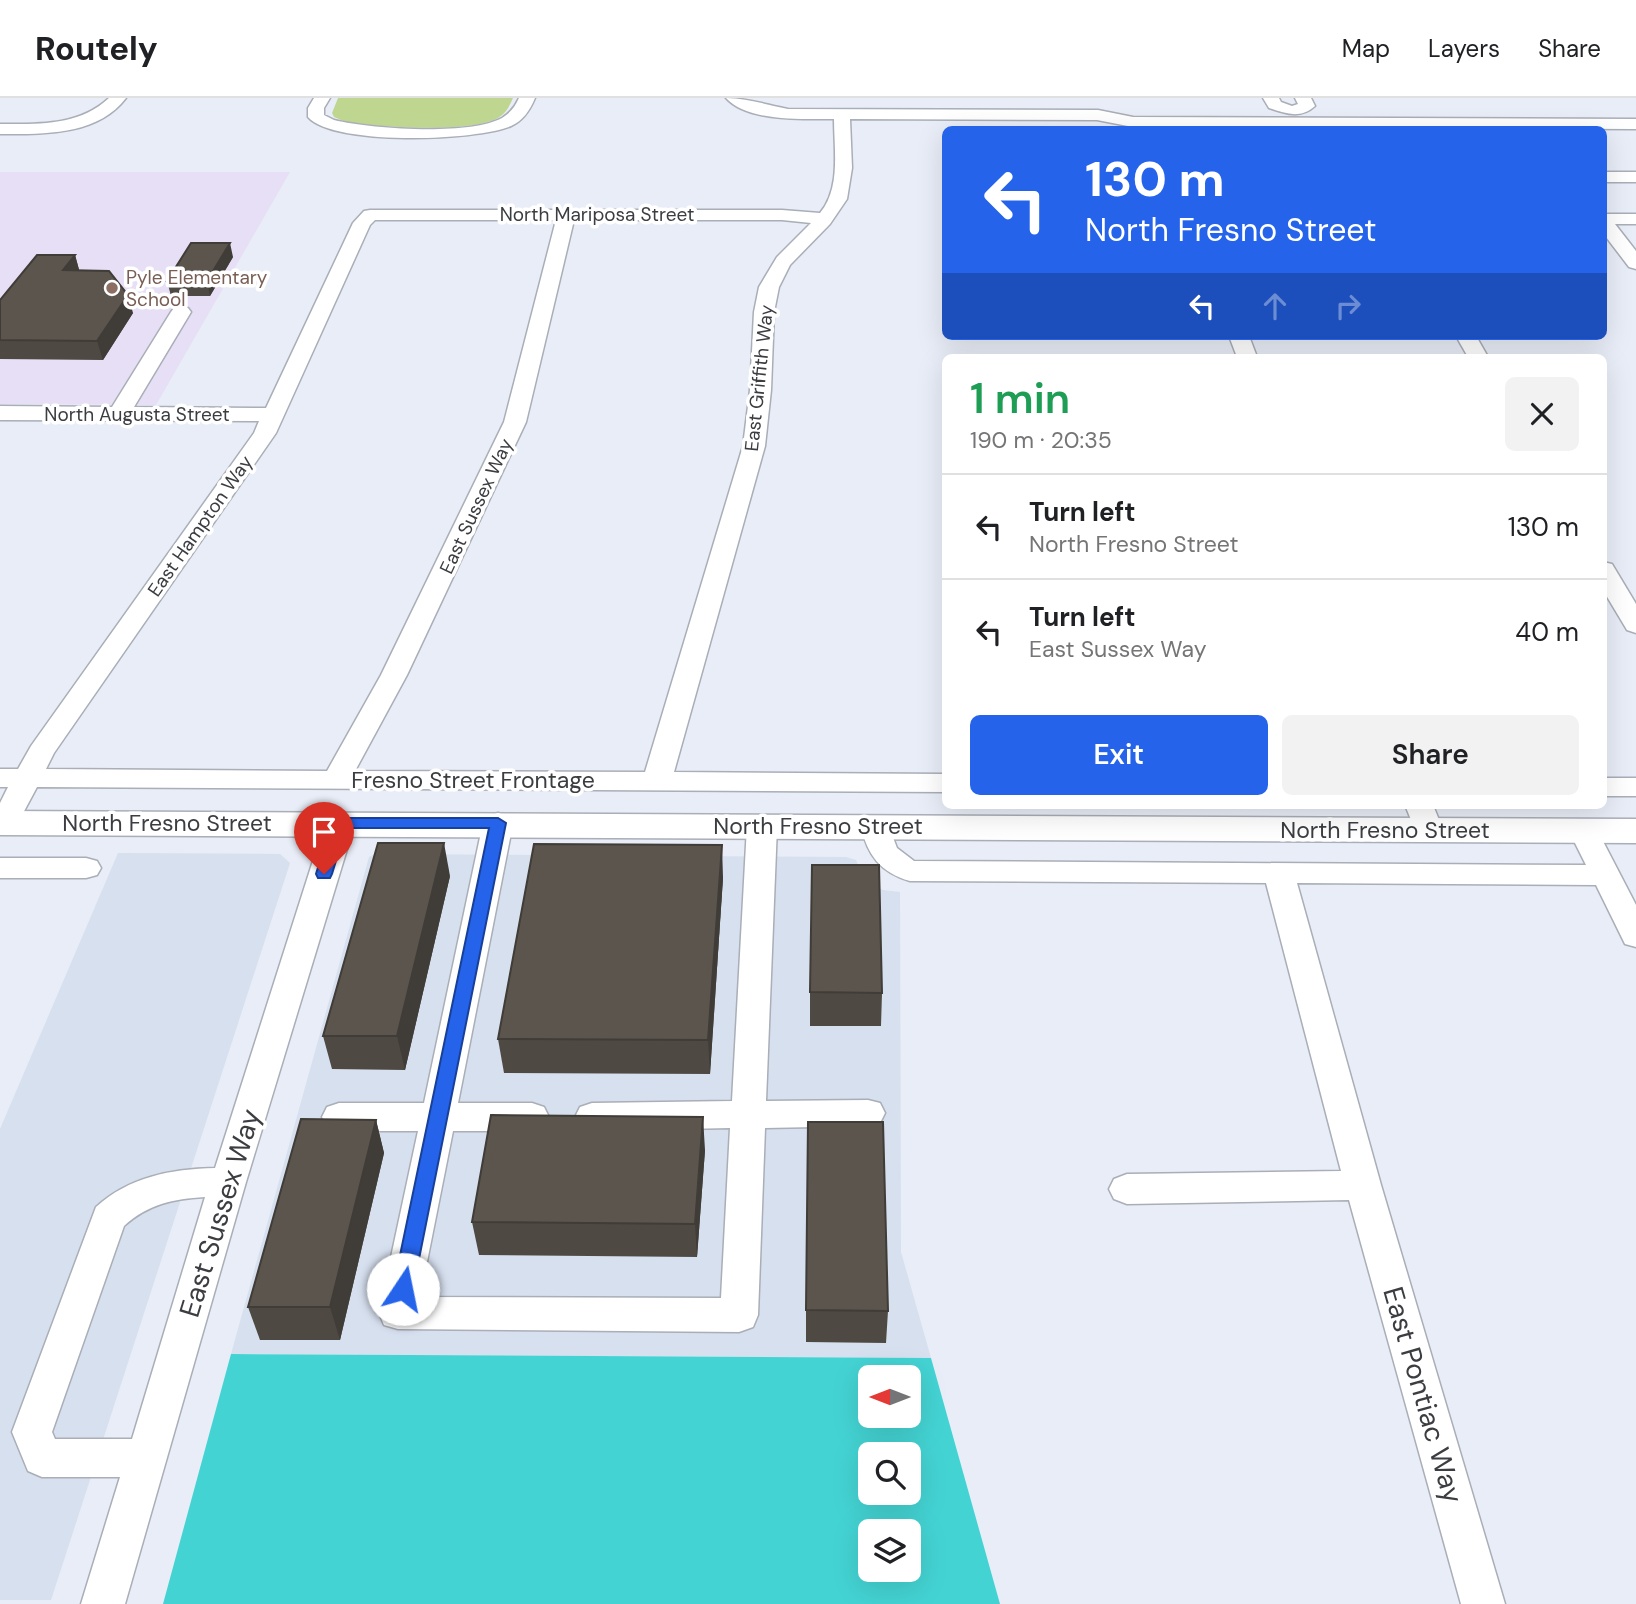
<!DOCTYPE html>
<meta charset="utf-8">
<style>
body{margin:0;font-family:"DM Sans",sans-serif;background:#f2f2f2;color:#202124;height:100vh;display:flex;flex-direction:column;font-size:26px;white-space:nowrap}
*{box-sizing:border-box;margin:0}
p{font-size:23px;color:#757577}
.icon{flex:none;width:38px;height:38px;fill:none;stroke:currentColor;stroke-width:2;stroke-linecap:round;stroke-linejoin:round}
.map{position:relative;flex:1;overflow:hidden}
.drawer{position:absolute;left:942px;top:256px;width:665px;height:455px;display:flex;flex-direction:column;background:#fff;border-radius:10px;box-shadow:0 7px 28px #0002}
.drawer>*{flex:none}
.guide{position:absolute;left:942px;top:28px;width:665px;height:214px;border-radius:10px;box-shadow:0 7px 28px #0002;background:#2563eb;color:#fff;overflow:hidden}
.needle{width:46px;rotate:270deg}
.buttons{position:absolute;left:858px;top:1267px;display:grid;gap:14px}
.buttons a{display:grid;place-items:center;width:63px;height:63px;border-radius:10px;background:#fff;box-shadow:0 7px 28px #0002;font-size:35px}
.pin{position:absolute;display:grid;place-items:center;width:60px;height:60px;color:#fff;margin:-72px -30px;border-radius:50% 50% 50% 0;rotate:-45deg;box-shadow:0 0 7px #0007}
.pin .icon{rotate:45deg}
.me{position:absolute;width:77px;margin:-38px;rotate:11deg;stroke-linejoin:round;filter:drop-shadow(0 0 5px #0008)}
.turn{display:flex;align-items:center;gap:24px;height:147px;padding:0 28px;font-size:32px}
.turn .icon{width:91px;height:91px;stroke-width:2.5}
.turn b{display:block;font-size:49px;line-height:60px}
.lanes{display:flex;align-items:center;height:66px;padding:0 28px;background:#0003;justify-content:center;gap:35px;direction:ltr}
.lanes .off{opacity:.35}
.round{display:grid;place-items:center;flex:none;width:74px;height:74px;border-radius:10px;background:#f2f2f2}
.headline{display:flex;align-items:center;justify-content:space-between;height:119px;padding:0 28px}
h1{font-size:42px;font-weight:600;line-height:52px;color:#1e9e55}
.button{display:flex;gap:14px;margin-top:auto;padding:14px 28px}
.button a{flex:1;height:80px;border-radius:10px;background:#2563eb;color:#fff;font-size:28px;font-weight:600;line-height:80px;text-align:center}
.button a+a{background:#f2f2f2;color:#202124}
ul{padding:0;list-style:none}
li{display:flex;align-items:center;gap:21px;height:105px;padding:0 28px;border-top:2px solid #e0e0e0}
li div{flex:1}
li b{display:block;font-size:26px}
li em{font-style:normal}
header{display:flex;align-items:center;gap:42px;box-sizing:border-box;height:98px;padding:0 35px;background:#fff;border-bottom:2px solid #e0e0e0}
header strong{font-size:33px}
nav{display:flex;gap:38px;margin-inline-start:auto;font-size:24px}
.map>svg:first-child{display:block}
</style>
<header>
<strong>Routely</strong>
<nav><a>Map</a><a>Layers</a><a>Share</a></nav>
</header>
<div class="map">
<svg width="1636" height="1506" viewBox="0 0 1636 1506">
<rect width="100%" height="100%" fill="#e8edf7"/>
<!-- built -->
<g fill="#d7e0ef">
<path d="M118,755l162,1 10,9 -239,737h-51v-471z"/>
<path d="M375,756l471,3 10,3 6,15 7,8 14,7 17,2 1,360 30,106 -700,-4 138,-497z"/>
</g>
<!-- education -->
<path fill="#e6dff5" d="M0,74h290l-134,233 -156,-1z"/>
<!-- green -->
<path fill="#bfd691" d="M338,0h175c-4,9 -7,16 -17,21 -29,14 -115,8 -148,4l-14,-6 -2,-4z"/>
<!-- water -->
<path fill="#44d3d3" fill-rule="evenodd" d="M231,1256l700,4 69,246h-837zM870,1279h38v39h-38zM870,1356h38v39h-38zM870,1433h38v39h-38z"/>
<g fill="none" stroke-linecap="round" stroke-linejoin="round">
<!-- minor casing -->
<g stroke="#a9aeb7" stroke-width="3">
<g id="minor">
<path d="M109,0h17c-29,38 -83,36 -126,36v-10c39,0 79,2 109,-26z"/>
<path d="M314,0h16l-6,10v7l10,5c37,9 135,16 168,-2 8,-5 13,-11 17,-20h16c-5,12 -12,23 -24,28 -35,15 -178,20 -203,-9v-9z"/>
<path d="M726,0c21,0 41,7 62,11l310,1 35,7 503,2v10l-503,-2 -36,-7 -247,-1 2,49 -5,31 -17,25 -40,41 -11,22 -5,25 -3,78 -6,56 -91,326 271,2v18l-908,-5 -23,43 -14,2v-29l8,-16h-8v-18h18l13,-23 223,-313 5,-12 -259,-1v-14l112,1 59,-95 3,-4h14l3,4 -57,95 132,1 87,-185 11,-12 6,-1h412l38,3c21,-25 14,-63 14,-94 -30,0 -87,3 -108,-21zM375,122h181l-52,202 -123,253 -54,96 -281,-2 8,-16 222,-320 94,-208zM574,122h208l29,3 -34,34 -18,30 -5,25 -4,78 -7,56 -98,326 -290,-1 52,-96 119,-253z"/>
<path d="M1263,0h16l2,4 11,4 6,-2 -3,-6h16l4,8c-14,13 -29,8 -46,2z"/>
<rect x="1603" y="74" width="33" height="10"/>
<path d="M1603,116h33v10h-21l21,27v18l-7,-2 -26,-34z"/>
<path d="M1229,238h20l8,21h-20z"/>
<path d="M1456,238h20l12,21h-20z"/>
<path d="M1603,464l9,2 24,40v29l-9,-3 -24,-40z"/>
<rect x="1603" y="680" width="33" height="18"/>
<path d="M1405,707h28l10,25 -5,7 -10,3 -10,-3z"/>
<path d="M340,715l10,3 5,7 -109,359 -121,422h-44l39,-127h-78l-14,-6 -16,-39 84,-225c33,-30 75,-38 119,-39l110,-345 5,-7zM205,1099l-73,242h-77l-3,-7 72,-206c24,-22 49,-27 81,-29z"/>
<path d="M498,715l10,3 5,7 -55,280h74l12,4 5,10 -5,10 -12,4h-79l-33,166 301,1 9,-170 -138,3 -12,-4 -5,-10 5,-10 12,-4 140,-2 15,-275 5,-7 10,-3 10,3 5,7 -11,275 102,-1 12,3 5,10 -5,10 -12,3 -103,2 -7,187 -5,12 -14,5 -341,-3 -14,-4 -5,-12 39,-182h-79l-12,-4 -5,-10 5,-10 12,-4h85l59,-280 5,-7z"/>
<path d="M876,718l10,3 11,29 17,13 672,4 -17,-34 5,-7 10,-3 10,3 42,81v42l-11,-3 -29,-59 -299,-2 84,302 124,419h-44l-112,-404 -222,4 -13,-5 -5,-10 5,-10 13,-5 214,-3 -75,-288 -356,-2c-29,-8 -43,-26 -49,-55l5,-7z"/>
<path d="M0,760h86l11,3 4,7 -4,7 -11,3h-86z"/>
</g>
</g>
<!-- major casing -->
<g stroke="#a9aeb7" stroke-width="3">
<path id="major" d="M0,713l1636,8v24l-1636,-8z"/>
</g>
<!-- minor -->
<use href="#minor" fill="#fff" fill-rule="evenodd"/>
<!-- major -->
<use href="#major" fill="#fff" fill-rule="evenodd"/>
</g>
<!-- wall -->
<g fill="#4f4943">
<path d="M75,157l4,15 54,43 -30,47 -103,-1v-59z"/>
<path d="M233,159l-23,39h-39l-4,-15z"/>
<path d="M450,778l-45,194 -73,-1 -9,-33z"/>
<path d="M723,780l-13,196 -206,-1 -6,-34z"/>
<path d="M810,894l72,1 -1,33h-71z"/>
<path d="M376,1022l8,33 -44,187h-80l-12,-33z"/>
<path d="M705,1052l-8,107 -218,-2 -7,-33z"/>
<path d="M806,1212l82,1 -2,32 -80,-1z"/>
</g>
<!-- shaded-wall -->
<g fill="#403c37">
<path d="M230,145l3,14 -23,39 -3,-15z"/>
<path d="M75,157l5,18 -17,-3z"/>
<path d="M128,197l5,18 -30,47 -6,-19z"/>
<path d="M444,745l6,33 -45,194 -8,-34z"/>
<path d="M722,747l1,33 -13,196 -2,-34z"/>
<path d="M703,1019l2,33 -8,107 -2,-33z"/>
<path d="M376,1022l8,33 -44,187 -10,-33z"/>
</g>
<!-- building -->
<g fill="#5c554e" stroke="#403c37" stroke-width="2">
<path d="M191,145h39l-23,38h-40z"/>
<path d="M37,157h38l-12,15 46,1 19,24 -31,46 -97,-1v-40z"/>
<path d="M378,745h66l-47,193h-74z"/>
<path d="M534,746l188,1 -14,195 -210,-1z"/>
<path d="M812,767h67l3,128 -72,-1z"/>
<path d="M491,1017l212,2 -8,107 -223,-2z"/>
<path d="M301,1021l75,1 -46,187h-82z"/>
<path d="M808,1024h75l5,189 -82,-1z"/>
</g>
<!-- route -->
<path fill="#2563eb" stroke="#184099" stroke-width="2" d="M340,720h158l8,5 -93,466 -3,6 -7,2 -7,-2 -3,-6 96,-461h-143l-14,46 -2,4h-12l-2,-4 16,-51z"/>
<!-- markers -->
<circle fill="#8d6e63" stroke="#fff" stroke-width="2.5" cx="112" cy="190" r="7"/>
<g text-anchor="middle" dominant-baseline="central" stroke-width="7" stroke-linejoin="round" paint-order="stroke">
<!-- far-street labels -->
<g font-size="19" fill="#3b3d41" stroke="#fff">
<text x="597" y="116">North Mariposa Street</text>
<text transform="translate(759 280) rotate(-84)">East Griffith Way</text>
<text x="137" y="316">North Augusta Street</text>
<text transform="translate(476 408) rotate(-65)">East Sussex Way</text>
<text transform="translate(200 428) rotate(-55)">East Hampton Way</text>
</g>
<!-- far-education labels -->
<g font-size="19" fill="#785e54" stroke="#fff" text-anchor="start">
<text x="126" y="179">Pyle Elementary<tspan x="126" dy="22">School</tspan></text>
</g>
<!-- street labels -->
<g font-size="23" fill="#3b3d41" stroke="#fff">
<text x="473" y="682">Fresno Street Frontage</text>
<text x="167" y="725">North Fresno Street</text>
<text x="818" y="728">North Fresno Street</text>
<text x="1385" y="732">North Fresno Street</text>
</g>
<!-- near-street labels -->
<g font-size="28" fill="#3b3d41" stroke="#fff">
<text transform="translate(220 1115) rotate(-73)">East Sussex Way</text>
<text transform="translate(1423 1297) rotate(74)">East Pontiac Way</text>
</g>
</g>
</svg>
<div class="buttons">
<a><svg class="needle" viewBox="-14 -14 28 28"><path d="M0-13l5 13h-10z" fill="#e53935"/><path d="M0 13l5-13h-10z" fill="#757577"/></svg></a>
<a><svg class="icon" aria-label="search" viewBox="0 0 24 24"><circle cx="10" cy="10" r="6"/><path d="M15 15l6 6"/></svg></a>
<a><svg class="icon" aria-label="layers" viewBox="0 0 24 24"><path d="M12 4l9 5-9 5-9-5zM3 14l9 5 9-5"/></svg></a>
</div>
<div class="pin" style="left:324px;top:776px;background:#d93025"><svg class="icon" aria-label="arrive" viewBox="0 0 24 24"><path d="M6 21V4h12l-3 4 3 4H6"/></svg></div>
<svg class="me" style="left:403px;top:1191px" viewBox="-20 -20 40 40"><circle r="19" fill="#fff"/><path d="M0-13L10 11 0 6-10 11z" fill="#2563eb"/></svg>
<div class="guide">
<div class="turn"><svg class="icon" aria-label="left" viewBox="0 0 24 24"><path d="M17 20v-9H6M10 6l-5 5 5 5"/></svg><div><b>130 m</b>North Fresno Street</div></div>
<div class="lanes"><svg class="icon" aria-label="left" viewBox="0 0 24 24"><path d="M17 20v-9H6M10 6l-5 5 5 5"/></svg><svg class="icon off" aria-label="ahead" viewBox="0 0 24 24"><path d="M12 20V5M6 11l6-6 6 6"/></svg><svg class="icon off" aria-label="right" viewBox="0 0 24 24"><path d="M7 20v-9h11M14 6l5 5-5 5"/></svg></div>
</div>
<section class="drawer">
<div class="headline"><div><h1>1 min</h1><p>190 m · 20:35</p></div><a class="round"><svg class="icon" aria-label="close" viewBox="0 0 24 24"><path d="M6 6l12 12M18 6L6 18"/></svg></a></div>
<ul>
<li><svg class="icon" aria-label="left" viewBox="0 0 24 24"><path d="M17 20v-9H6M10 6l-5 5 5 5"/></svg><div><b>Turn left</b><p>North Fresno Street</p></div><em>130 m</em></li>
<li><svg class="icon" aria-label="left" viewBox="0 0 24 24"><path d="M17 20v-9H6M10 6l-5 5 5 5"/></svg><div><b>Turn left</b><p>East Sussex Way</p></div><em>40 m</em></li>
</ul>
<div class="button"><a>Exit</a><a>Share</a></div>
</section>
</div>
